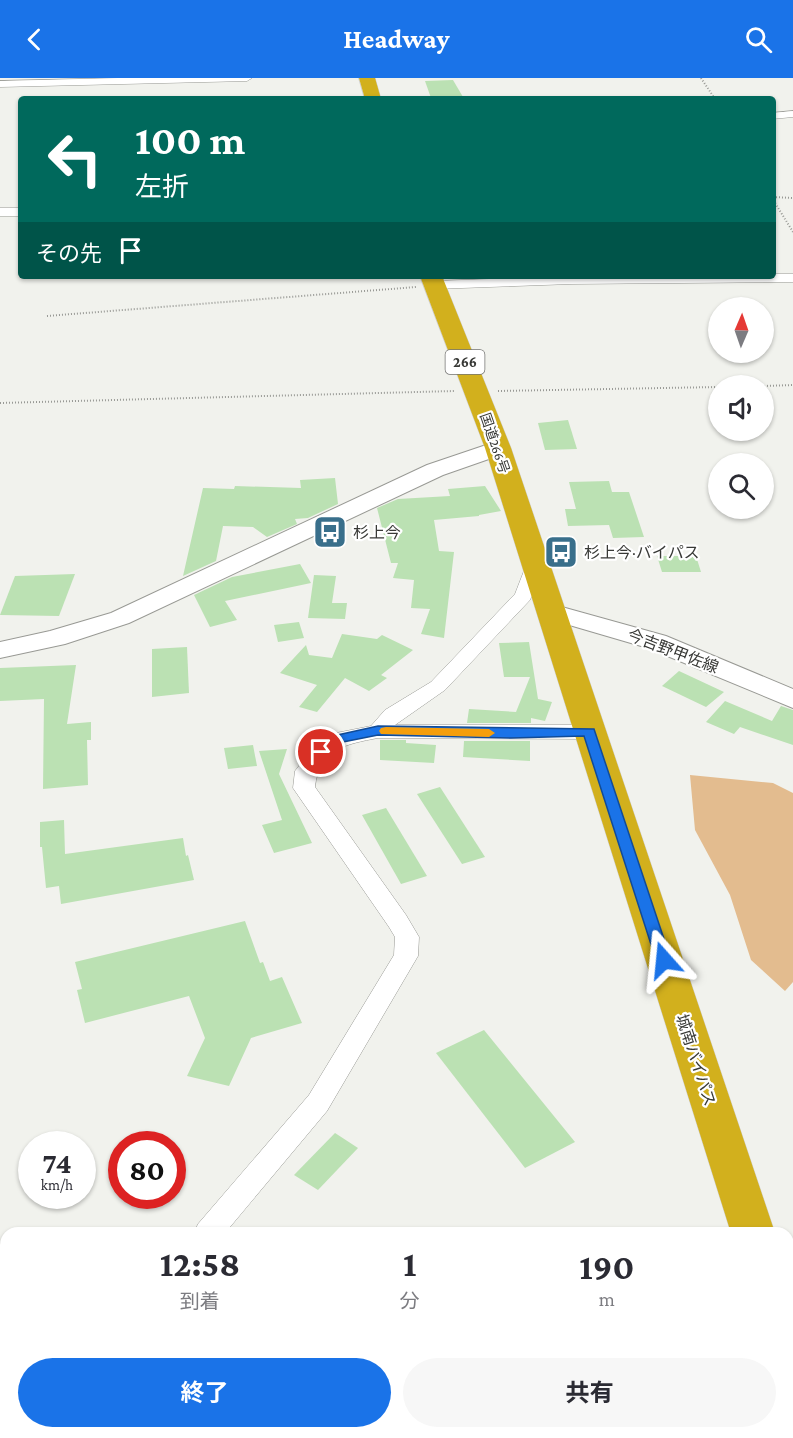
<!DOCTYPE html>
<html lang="ja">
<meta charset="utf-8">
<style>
body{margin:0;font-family:"Crimson Pro","Noto Sans JP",serif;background:#f7f7f7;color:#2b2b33;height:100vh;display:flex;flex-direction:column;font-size:22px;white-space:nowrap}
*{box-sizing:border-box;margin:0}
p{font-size:20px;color:#7c7c81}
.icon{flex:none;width:33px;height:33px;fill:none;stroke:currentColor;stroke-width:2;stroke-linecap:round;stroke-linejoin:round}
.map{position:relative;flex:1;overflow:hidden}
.drawer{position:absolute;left:0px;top:1149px;width:794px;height:212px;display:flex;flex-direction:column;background:#fff;border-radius:18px 18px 0 0;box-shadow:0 2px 4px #0004}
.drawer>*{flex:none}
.banner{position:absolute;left:18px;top:18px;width:758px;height:183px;border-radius:6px;box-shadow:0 2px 4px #0004;background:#00695c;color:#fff;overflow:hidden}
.needle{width:39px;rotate:2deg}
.controls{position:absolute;left:708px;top:219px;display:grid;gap:12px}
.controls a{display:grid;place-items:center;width:66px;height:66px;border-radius:50%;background:#fff;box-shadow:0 2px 4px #0004;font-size:30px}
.speed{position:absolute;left:18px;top:1053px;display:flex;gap:12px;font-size:30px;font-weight:700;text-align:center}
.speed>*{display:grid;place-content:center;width:78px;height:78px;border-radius:50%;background:#fff;box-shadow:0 2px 4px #0004;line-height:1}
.speed small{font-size:15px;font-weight:400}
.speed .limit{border:9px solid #d22;background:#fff;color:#111}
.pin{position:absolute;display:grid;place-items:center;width:51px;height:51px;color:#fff;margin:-26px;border:3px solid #fff;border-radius:50%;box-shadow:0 2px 6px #0007}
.me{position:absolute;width:66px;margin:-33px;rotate:342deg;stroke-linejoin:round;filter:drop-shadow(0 0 4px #0008)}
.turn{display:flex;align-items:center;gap:21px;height:126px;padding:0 18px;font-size:27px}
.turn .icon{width:78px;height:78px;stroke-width:2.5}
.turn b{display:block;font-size:42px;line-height:51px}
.then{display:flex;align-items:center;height:57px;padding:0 18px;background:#0003;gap:12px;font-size:22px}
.eta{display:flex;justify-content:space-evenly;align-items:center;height:102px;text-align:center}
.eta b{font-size:36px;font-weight:700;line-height:42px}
.button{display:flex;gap:12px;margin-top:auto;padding:12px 18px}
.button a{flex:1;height:69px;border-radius:36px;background:#1a73e8;color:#fff;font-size:24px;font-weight:700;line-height:69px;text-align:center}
.button a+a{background:#f7f7f7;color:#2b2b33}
header{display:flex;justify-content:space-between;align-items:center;height:78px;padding:0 18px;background:#1a73e8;color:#fff;font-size:27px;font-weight:700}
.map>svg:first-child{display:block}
</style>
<header><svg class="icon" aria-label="back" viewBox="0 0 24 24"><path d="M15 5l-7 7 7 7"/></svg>Headway<svg class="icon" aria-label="search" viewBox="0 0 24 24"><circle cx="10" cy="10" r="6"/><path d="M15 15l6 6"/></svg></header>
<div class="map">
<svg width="793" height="1360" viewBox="0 0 793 1360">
<rect width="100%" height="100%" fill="#f1f2ed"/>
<!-- forest -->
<path fill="#e3bc8f" d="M690,697l83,8 20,10v189l-8,9 -34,-31 -21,-65 -35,-65z"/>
<!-- building -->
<g fill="#bbe1b3">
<path d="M453,2l10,17 -32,1 -6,-17z"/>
<path d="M568,342l9,29 -32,1 -7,-27z"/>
<path d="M335,400l3,26 -30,14 -13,1 2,5 -30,13 -14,-10 -30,-1 -7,35 -33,15 20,-88 31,1 1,-3 66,2 -1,-8z"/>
<path d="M609,403l3,11h17l15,45 -31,1 -4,-13 -41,1 -3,-17h11l-7,-27z"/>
<path d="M485,408l16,25 -22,4v1l-45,4 5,31 15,1 -10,86 -23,-4 9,-25 -19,-1 3,-28 -21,-2 5,-15h-7l-14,-55 21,-9 52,-3 -2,-7z"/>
<path d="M657,478h39l5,16h-39z"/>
<path d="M300,486l11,19 -86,18 12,19 -27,7 -16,-32 38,-18z"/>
<path d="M75,496l-16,42 -59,-1 15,-39z"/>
<path d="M314,497l22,1 -4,27h15l-2,16 -37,-1z"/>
<path d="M299,544l5,16 -26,4 -4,-17z"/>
<path d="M342,556l35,5 5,-4 31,15 -32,25 6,3 -18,13 -24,-13 -28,34 -18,-5 18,-22 -37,-12 26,-28 3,10 23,3z"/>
<path d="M529,564l9,57 14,3 -7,19 -14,-3v5h-64l2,-14 47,3 14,-35h-26l-5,-34z"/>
<path d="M187,569l2,46 -37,4v-48z"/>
<path d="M76,587l-9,59 24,-2v18h-4l1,45 -45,4 1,-90 -44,2v-33z"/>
<path d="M679,593l45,21 -18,15 -44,-21z"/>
<path d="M725,623l47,20 9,-15 12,4v35l-53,-18 -6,7 -28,-12z"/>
<path d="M380,662h26v3l30,2 -2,18 -54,-3z"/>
<path d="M464,663h66v20l-67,-4z"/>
<path d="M253,667l4,21 -29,3 -4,-21z"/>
<path d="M287,671l-8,25 33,69 -38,10 -12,-28 20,-5 -23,-69z"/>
<path d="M440,709l45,70 -23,7 -45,-70z"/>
<path d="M386,730l41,68 -26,8 -39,-69z"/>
<path d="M64,742l1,34 118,-16 3,18 2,-1 6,25 -133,24 -2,-18 -13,2 -4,-41h-2v-25z"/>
<path d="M245,843l15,42 3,-1 7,19 12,-4 20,46 -51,15 -22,48 -42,-10 18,-38 -16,-42 -104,27 -8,-33 5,-1 -7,-27z"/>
<path d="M484,952l91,112 -50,26 -89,-115z"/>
<path d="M335,1055l23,15 -40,42 -24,-15z"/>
</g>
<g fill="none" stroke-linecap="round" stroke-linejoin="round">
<!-- street casing -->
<g stroke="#989994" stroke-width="1">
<g id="street">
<path d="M118,0h134l-5,3 -247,6v-6z"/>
<path d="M793,33v6l-21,2v-6z"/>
<rect x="0" y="130" width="21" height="8"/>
<path d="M772,196h21v8l-222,2 -137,5 -7,-4 7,-4 135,-5h203z"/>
<path d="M536,480l6,1 3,4 -15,37 -85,90 -50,35h194l7,2 3,5 -3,5 -7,2 -211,-1c-32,6 -59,11 -63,49l91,128 13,22 -1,19 -91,155 -102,122h-31l4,-9 111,-129 85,-140 1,-18 -6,-10 -96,-139 2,-17 19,-24 17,-13 40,-8 14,-16 46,-28 84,-88 12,-31 3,-4z"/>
<rect x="788" y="1179" width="5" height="26"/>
<path d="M22,1354h35l-3,6h-34z"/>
</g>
</g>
<!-- secondary casing -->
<g stroke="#989994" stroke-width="2">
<g id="secondary">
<path d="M498,363l8,2 3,5 -3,5 -63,22 -314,148 -64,21 -65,14v-16l50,-11 61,-18 316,-148z"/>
<path d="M551,526l115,32 127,53v19l-145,-60 -106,-31 -4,-5 4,-5z"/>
</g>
</g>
<!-- highway casing -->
<g stroke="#cfcfcf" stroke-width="1">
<g id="highway">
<path d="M359,0h16l6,21h-16z"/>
<path d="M420,198h22l69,172 264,785h-44l-246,-785z"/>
<path d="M788,1238l5,2v60l-5,-3z"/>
</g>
</g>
<!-- path -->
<g stroke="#989995" stroke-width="2" stroke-dasharray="1 2" stroke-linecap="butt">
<path d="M701,0l14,21"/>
<path d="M773,119l20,1"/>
<path d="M772,120l21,34"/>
<path d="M47,238l369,-29"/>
<path d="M764,308l29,-1"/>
<path d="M498,313l220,-4"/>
<path d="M0,325l455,-12"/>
</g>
<!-- street -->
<use href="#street" fill="#fff" fill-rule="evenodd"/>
<!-- secondary -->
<use href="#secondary" fill="#fff" fill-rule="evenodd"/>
<!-- highway -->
<use href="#highway" fill="#d2b01d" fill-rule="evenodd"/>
</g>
<!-- route -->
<path fill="#1a73e8" stroke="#114b97" stroke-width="1.5" d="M378,648l216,3 77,231 -2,4h-11l-2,-4 -72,-224 -73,2 -133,-3 -35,7 -22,15 -7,-5 19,-16z"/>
<!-- slow -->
<path fill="#f59e0b" d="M386,649l103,2 6,4 -6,4 -108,-3 -2,-3 2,-3z"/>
<!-- icons -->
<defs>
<g id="bus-square" transform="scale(1.725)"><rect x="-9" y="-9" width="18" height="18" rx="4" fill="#396f8b" stroke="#fff"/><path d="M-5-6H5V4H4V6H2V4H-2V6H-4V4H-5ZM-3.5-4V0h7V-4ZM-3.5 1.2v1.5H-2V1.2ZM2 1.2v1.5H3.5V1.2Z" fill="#fff"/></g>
</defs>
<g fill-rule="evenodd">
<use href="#bus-square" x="330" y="454"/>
<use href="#bus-square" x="561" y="474"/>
</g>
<g text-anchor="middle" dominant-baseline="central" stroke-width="4.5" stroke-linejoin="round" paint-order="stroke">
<!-- far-street labels -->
<g font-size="14" fill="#383936" stroke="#fff">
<text transform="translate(495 365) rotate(71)">国道266号</text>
</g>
<!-- shield labels -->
<rect fill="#fff" stroke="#747472" stroke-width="1.5" x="445.5" y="272" width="39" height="24" rx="4.5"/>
<g font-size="15" font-weight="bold" fill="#383936">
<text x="465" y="284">266</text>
</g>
<!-- poi labels -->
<g font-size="16" fill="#383936" stroke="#fff" text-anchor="start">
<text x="353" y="454">杉上今</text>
<text x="584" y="474">杉上今·バイパス</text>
</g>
<!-- street labels -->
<g font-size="16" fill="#383936" stroke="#fff">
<text transform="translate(673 573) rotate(21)">今吉野甲佐線</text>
<text transform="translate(696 982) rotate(72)">城南バイパス</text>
</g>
</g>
</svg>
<div class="controls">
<a><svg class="needle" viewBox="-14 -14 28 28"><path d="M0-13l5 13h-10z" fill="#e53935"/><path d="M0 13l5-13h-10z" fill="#7c7c81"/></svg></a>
<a><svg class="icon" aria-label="sound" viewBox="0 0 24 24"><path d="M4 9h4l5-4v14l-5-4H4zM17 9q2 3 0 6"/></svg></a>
<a><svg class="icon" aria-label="search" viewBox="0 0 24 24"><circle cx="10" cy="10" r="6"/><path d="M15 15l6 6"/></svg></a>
</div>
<div class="speed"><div>74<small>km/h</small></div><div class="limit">80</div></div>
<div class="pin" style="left:321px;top:674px;background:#d93025"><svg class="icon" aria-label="arrive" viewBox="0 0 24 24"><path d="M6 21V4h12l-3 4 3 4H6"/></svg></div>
<svg class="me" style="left:664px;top:882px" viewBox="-20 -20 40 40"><path d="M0-17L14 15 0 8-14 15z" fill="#1a73e8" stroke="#fff" stroke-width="4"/></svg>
<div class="banner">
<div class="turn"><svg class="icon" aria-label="left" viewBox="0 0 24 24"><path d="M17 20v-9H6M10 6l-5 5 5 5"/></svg><div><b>100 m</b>左折</div></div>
<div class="then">その先<svg class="icon" aria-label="arrive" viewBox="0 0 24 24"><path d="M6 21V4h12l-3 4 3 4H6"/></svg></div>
</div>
<section class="drawer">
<div class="eta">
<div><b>12:58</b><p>到着</p></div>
<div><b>1</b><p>分</p></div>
<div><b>190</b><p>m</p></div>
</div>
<div class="button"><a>終了</a><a>共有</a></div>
</section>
</div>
